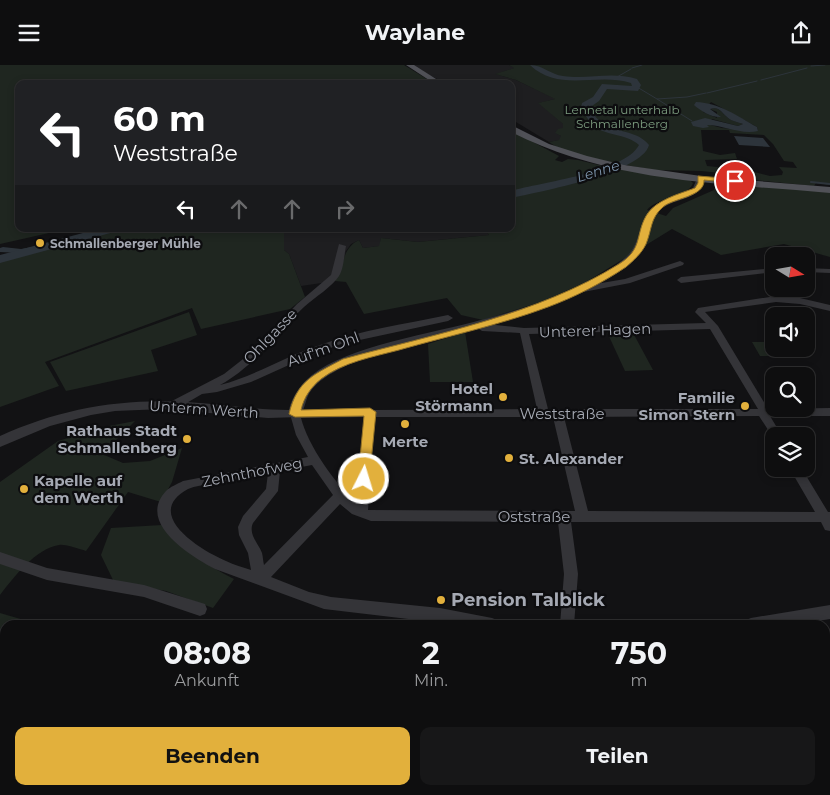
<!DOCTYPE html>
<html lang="de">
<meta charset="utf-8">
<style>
body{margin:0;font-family:Montserrat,sans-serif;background:#171718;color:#f1f3f6;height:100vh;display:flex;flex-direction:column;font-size:19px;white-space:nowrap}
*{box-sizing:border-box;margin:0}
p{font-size:16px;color:#9b9c9e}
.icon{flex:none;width:28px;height:28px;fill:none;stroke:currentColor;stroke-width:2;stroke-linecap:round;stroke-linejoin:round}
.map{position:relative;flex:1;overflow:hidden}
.side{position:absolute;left:0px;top:555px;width:830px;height:175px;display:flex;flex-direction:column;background:#0e0e0f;border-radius:15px 15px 0 0;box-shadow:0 2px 8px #0003,0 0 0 1px #2e2e2f}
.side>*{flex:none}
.guide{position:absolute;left:15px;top:15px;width:500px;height:152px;border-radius:10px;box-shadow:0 2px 8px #0003,0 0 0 1px #2e2e2f;background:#202124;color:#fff;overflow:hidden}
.needle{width:32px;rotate:101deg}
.buttons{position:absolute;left:765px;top:182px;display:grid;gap:10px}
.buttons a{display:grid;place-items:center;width:50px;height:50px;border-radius:10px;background:#0e0e0f;box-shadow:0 2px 8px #0003,0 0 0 1px #2e2e2f;font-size:25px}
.pin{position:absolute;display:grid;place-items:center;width:42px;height:42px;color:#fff;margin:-21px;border:2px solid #fff;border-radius:50%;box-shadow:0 1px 5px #0007}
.me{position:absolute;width:55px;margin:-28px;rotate:5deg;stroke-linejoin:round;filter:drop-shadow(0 0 4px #0008)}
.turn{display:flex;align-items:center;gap:18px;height:105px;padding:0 15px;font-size:22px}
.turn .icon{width:65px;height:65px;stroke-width:2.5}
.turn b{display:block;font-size:35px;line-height:42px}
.lanes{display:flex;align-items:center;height:48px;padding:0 15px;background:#0003;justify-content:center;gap:25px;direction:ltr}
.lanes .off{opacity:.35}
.eta{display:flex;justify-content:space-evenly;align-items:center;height:85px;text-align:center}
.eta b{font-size:30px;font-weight:700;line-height:35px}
.button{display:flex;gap:10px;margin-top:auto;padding:10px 15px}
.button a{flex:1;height:58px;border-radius:10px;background:#e2b03c;color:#111;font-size:20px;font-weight:700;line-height:58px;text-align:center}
.button a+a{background:#171718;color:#f1f3f6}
header{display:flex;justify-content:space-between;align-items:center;height:65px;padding:0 15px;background:#0e0e0f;font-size:22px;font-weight:700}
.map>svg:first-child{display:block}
</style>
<header><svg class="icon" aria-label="menu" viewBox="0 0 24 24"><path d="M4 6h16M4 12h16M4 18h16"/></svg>Waylane<svg class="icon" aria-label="share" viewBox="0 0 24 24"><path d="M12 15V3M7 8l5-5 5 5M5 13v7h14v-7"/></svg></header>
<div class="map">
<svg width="830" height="730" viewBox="0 0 830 730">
<rect width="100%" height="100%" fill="#121214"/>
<!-- built -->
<g fill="#1e1e20">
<path d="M413,0h96l6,3 -19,6 20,6 40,19 -17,4 29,25 -12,5 10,6 -17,3 -38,-23v-35h-64l-26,-13z"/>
<path d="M284,164h201l4,6 -71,7 -37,-4 -1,8 -17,2 -4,-8 -8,4 -5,7 -6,22 -5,8 -34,5 -12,-32 -5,-4z"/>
</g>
<!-- green -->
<g fill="#1f2620" fill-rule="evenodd">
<path d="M0,0h404l31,19h-416v145h95l-65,4 -49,11z"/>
<path d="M509,0h321v120l-14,-2 -2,3 -60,-6 -4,-9 20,5 12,-1 1,-3 -4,-5 18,1 -4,-6 -9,-1 -11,-17 -9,-9 -34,-2 -1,-3h-28l2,21 17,4 15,-2 2,6 -32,1 2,6 30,3 3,6 -39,-4 -46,-1 -36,-6 -39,-8 -22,-8 -9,-6 10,-2 2,-4 -6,-3 3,-4 5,-1v-4l-25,-21 17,-4 -39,-19 -21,-6 19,-6zM711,37l46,25 1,4 -36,-3 -15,-4 5,-5 26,7 5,-2c-4,-2 -13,-3 -16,-7 -6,-5 -8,-11 -17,-8l7,3v6l-14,-6z"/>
<path d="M511,65l48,26 -4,4 7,2 6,-3 10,1 25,6 87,14 3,3c-5,15 -36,14 -46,27l19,6 7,-8 41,-18 3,-8 113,10v65l-46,-13 -63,11 -49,-26 -86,53 -42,19 -61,19 -22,-5 -14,-17 -83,16 -18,-32 -11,-1c9,-15 7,-33 24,-41l4,8 16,-2 2,-8 37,4 71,-7 -4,-6h26z"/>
<path d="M125,164h159v21l5,4 16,43 -15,12 -89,20 -9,-21 -147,54 14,24 -59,21v-148z"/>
<path d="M189,247l8,23 -46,15 7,21 -92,20 -16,-29z"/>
<path d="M632,266l21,39 -28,1 -18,-39z"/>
<path d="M465,267l8,50h-43l-2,-38z"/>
<path d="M774,277v7h12l5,7h-31l-8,-14z"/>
<path d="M135,356l-33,33 21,9 27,-2 32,-13 -10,34 -11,20 -33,-10 -42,59c-7,-2 -20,-7 -27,-6 -24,4 -45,32 -59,50v-113l58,-41 51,-15z"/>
<path d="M162,460c18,24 45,40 72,54l-21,29 -47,-17 -52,-9 -13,-27 10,-27z"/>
<path d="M0,548l41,12h-36v165h172l-1,2 -8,3h-168z"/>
<path d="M825,622h5v108h-256l-3,-5h254z"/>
<path d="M462,725h83l5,5h-91z"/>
</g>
<!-- water -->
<g fill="#2d343b">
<path d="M696,37c24,1 41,14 61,25l1,4c-17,4 -35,-6 -51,-6l2,2 -6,1 -10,-2 -2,-4 14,-4 33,8 5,-2c-5,-2 -13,-3 -16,-7 -6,-5 -8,-11 -17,-8l11,8c-9,1 -20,-6 -27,-12z"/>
<path d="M734,71l29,2 7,9 -31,-2z"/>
</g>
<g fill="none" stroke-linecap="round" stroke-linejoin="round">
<!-- stream-far1 -->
<g stroke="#2d343b" stroke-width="1">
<path d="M811,1l14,-1"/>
<path d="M632,3l10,-3"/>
<path d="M617,12l14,-8"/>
<path d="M761,15l46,-12"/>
<path d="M637,22l20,12 30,-2 19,-4"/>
<path d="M707,28l50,-12"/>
<path d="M657,34l35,22"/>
</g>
<!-- stream -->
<path stroke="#2d343b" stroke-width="2" d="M811,117l19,2"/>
<!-- canal -->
<path fill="#2d343b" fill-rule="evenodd" d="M49,179l3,2 -1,1 -30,6 -21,-1v-4l3,-1 18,2z"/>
<!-- river -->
<g fill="#2d343b" fill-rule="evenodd">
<path d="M530,0c13,0 21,10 33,11 26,4 47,-5 74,3l4,6 -3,6 -31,-2 -8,12 -10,7c5,7 9,13 17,17 14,8 32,6 43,20 -7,28 -111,47 -138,53v-7c30,-9 113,-18 128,-46 -12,-11 -31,-9 -44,-18 -6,-5 -10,-13 -14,-19l1,-5 11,-6 9,-13 30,2 -1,-3c-34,-11 -72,10 -101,-18z"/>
<path d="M98,164h18l-2,3 -114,31v-8z"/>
</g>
<!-- minor -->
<g fill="#343438" fill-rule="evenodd">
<path d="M339,179l7,2c-2,9 -2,22 -7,30 -6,10 -25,22 -35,31 -28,26 -49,59 -84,78 35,-9 66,-29 100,-40 41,-15 85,-21 128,-30l5,3 -5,3 -107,23 -30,11 -60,27 -34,10 -15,2 -24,14h-8l-1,-3 1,-3 54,-28 28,-22 45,-48 34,-29z"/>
<path d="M680,196l4,2 -1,2 -53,18 -52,10 -4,-3 4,-3 47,-8z"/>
<path d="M774,203v4l-93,11 -4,-3 4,-3z"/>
<path d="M806,203l24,1v4l-24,-1z"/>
<path d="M776,231l24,2 30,7v6l-30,-7 -24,-2 -71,10 13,14 50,83 62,-1v8h-60l12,20h-8v3l-15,-23 -195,1 24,94 227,1 -25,-43h12l26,43h2v19l-5,-1 -4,-8h-250l7,52 -4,51h-14l4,-51 -6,-52 -187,-1 -19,-7 -12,-10 -69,73 38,15 22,5 109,11 52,10 5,2 2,5h-40l-135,-16 -109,-40c-24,-13 -79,-46 -49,-78 4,-4 11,-7 17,-10l125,-24 -12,-22 -6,-21 1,-3 75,-1 4,-2 4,2 163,-1 -17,-76 -38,-2 -6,-4v-4l48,5 182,-5 -11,-11 3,-4zM710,264l48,80h-210l-19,-75zM364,352l-8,86c-21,-20 -48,-57 -55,-85zM375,352h178l22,94 -207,-1zM312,400l21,30 -69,70c-1,-4 -1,-8 -2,-12 -4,-10 -14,-19 -9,-30l25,-32 2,-20zM268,408l-2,16 -23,27 -5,11 1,8 9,18 3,17c-8,-3 -17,-5 -25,-9 -26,-11 -84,-47 -38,-72 7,-3 16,-4 23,-5 19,-3 38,-7 57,-11z"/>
<path d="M0,487l47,16 97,17 61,19 2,5 -2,5 -5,2 -56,-19 -97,-17 -47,-16z"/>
<path d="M830,540v14l-38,6h-48l2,-5 5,-2z"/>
<path d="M556,725h18l2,5h-18z"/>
</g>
<!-- tertiary -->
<path fill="#343438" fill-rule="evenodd" d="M698,111l7,2c-4,23 -29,19 -44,31 -12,10 -11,28 -19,41 -9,16 -31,27 -47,36 -34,18 -71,29 -107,39 -45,12 -143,29 -174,62 -9,9 -8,20 -14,30l-32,1 -105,-9 -48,2 -24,4 -41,11 -50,21v-11c59,-27 121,-38 186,-34 35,2 69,8 103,8 3,-14 12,-26 23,-35 36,-29 122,-42 169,-55 46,-12 109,-31 145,-63 14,-12 12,-33 24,-47 11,-12 30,-13 43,-22z"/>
<!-- primary -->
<g fill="#505157" fill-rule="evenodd">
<path d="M406,0h8l30,19h-9z"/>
<path d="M511,60l38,19 38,12 37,9 84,12 122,10v6c-110,-10 -218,-10 -319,-61z"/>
</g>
</g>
<!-- route -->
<path fill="#e2b03c" stroke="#937227" d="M698,111l37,3 3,2 -3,2 -31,-3c1,17 -31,18 -41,27 -13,11 -11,23 -17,37 -4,9 -13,17 -20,23 -24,16 -51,30 -78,40 -48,18 -100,29 -149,43 -26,7 -56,12 -78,29 -10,8 -17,18 -20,31l69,-2 6,4 -7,71h-9l-2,-4 6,-63 -69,1 -6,-3c8,-34 26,-40 54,-55 92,-25 194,-44 276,-95 24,-15 16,-28 27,-48 9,-16 33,-22 49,-28l3,-5z"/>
<!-- markers -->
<g fill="#e2b03c" stroke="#0d0d0f" stroke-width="2">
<circle cx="40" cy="178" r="5"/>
<circle cx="503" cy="332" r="5"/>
<circle cx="745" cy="341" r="5"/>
<circle cx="405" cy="359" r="5"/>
<circle cx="187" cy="374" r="5"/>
<circle cx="509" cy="393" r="5"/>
<circle cx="24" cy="424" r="5"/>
<circle cx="441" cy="535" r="5"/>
</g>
<g text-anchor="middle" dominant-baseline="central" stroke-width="4.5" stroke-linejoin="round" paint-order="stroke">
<!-- far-park labels -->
<g font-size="12" fill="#7d9d80" stroke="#0d0d0f">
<text x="622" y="44">Lennetal unterhalb<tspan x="622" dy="14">Schmallenberg</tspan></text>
</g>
<!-- far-poi labels -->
<g font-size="12" font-weight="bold" fill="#a5a9b3" stroke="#0d0d0f" text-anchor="start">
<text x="50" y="178">Schmallenberger Mühle</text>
</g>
<!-- far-water labels -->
<g font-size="14" font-style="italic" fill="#7e95ac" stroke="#0d0d0f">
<text transform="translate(598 106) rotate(-17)">Lenne</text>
</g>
<!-- street labels -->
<g font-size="15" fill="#a5a9b3" stroke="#0d0d0f">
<text transform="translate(595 265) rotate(-2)">Unterer Hagen</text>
<text transform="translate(270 271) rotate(-46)">Ohlgasse</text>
<text transform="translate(323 284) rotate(-20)">Auf'm Ohl</text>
<text transform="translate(204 344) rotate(4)">Unterm Werth</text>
<text x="562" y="348">Weststraße</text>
<text transform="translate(252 407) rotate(-11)">Zehnthofweg</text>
<text x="534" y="451">Oststraße</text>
</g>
<!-- poi labels -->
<g font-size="15" font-weight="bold" fill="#a5a9b3" stroke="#0d0d0f" text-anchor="end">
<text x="493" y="323">Hotel<tspan x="493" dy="17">Störmann</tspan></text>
<text x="735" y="332">Familie<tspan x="735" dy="17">Simon Stern</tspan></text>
<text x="177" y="365">Rathaus Stadt<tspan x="177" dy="17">Schmallenberg</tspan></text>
<text x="405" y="376" text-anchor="middle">Merte</text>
<text x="519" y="393" text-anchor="start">St. Alexander</text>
<text x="34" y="415" text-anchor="start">Kapelle auf<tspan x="34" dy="17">dem Werth</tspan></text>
</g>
<!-- near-poi labels -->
<g font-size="18" font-weight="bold" fill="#a5a9b3" stroke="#0d0d0f" text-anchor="start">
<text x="451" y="535">Pension Talblick</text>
</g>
</g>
</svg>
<div class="buttons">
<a><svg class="needle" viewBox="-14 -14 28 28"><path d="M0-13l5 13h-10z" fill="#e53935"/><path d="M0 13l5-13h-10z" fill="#9b9c9e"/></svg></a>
<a><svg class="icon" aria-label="sound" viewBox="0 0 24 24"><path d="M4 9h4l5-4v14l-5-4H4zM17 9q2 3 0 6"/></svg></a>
<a><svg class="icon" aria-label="search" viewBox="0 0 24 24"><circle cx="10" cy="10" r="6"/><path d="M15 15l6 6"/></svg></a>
<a><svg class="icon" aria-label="layers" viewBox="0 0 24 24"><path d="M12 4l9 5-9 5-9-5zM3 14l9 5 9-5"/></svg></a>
</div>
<div class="pin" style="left:735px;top:116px;background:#d93025"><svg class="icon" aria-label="arrive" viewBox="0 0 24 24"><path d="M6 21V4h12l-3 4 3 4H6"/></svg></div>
<svg class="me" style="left:364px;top:414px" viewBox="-20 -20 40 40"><circle r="17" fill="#e2b03c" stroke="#fff" stroke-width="3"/><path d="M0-11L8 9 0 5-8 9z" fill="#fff"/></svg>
<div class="guide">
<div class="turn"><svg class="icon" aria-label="left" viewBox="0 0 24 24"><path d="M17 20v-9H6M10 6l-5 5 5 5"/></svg><div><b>60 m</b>Weststraße</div></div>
<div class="lanes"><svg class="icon" aria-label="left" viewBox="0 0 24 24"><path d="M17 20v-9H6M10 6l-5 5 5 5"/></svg><svg class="icon off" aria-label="ahead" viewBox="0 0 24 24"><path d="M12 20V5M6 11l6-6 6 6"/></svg><svg class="icon off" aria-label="ahead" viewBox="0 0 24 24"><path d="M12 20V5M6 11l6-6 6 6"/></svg><svg class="icon off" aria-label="right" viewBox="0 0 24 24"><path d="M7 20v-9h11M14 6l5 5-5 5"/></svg></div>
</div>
<section class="side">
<div class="eta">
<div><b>08:08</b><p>Ankunft</p></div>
<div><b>2</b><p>Min.</p></div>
<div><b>750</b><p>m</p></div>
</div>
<div class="button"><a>Beenden</a><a>Teilen</a></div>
</section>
</div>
